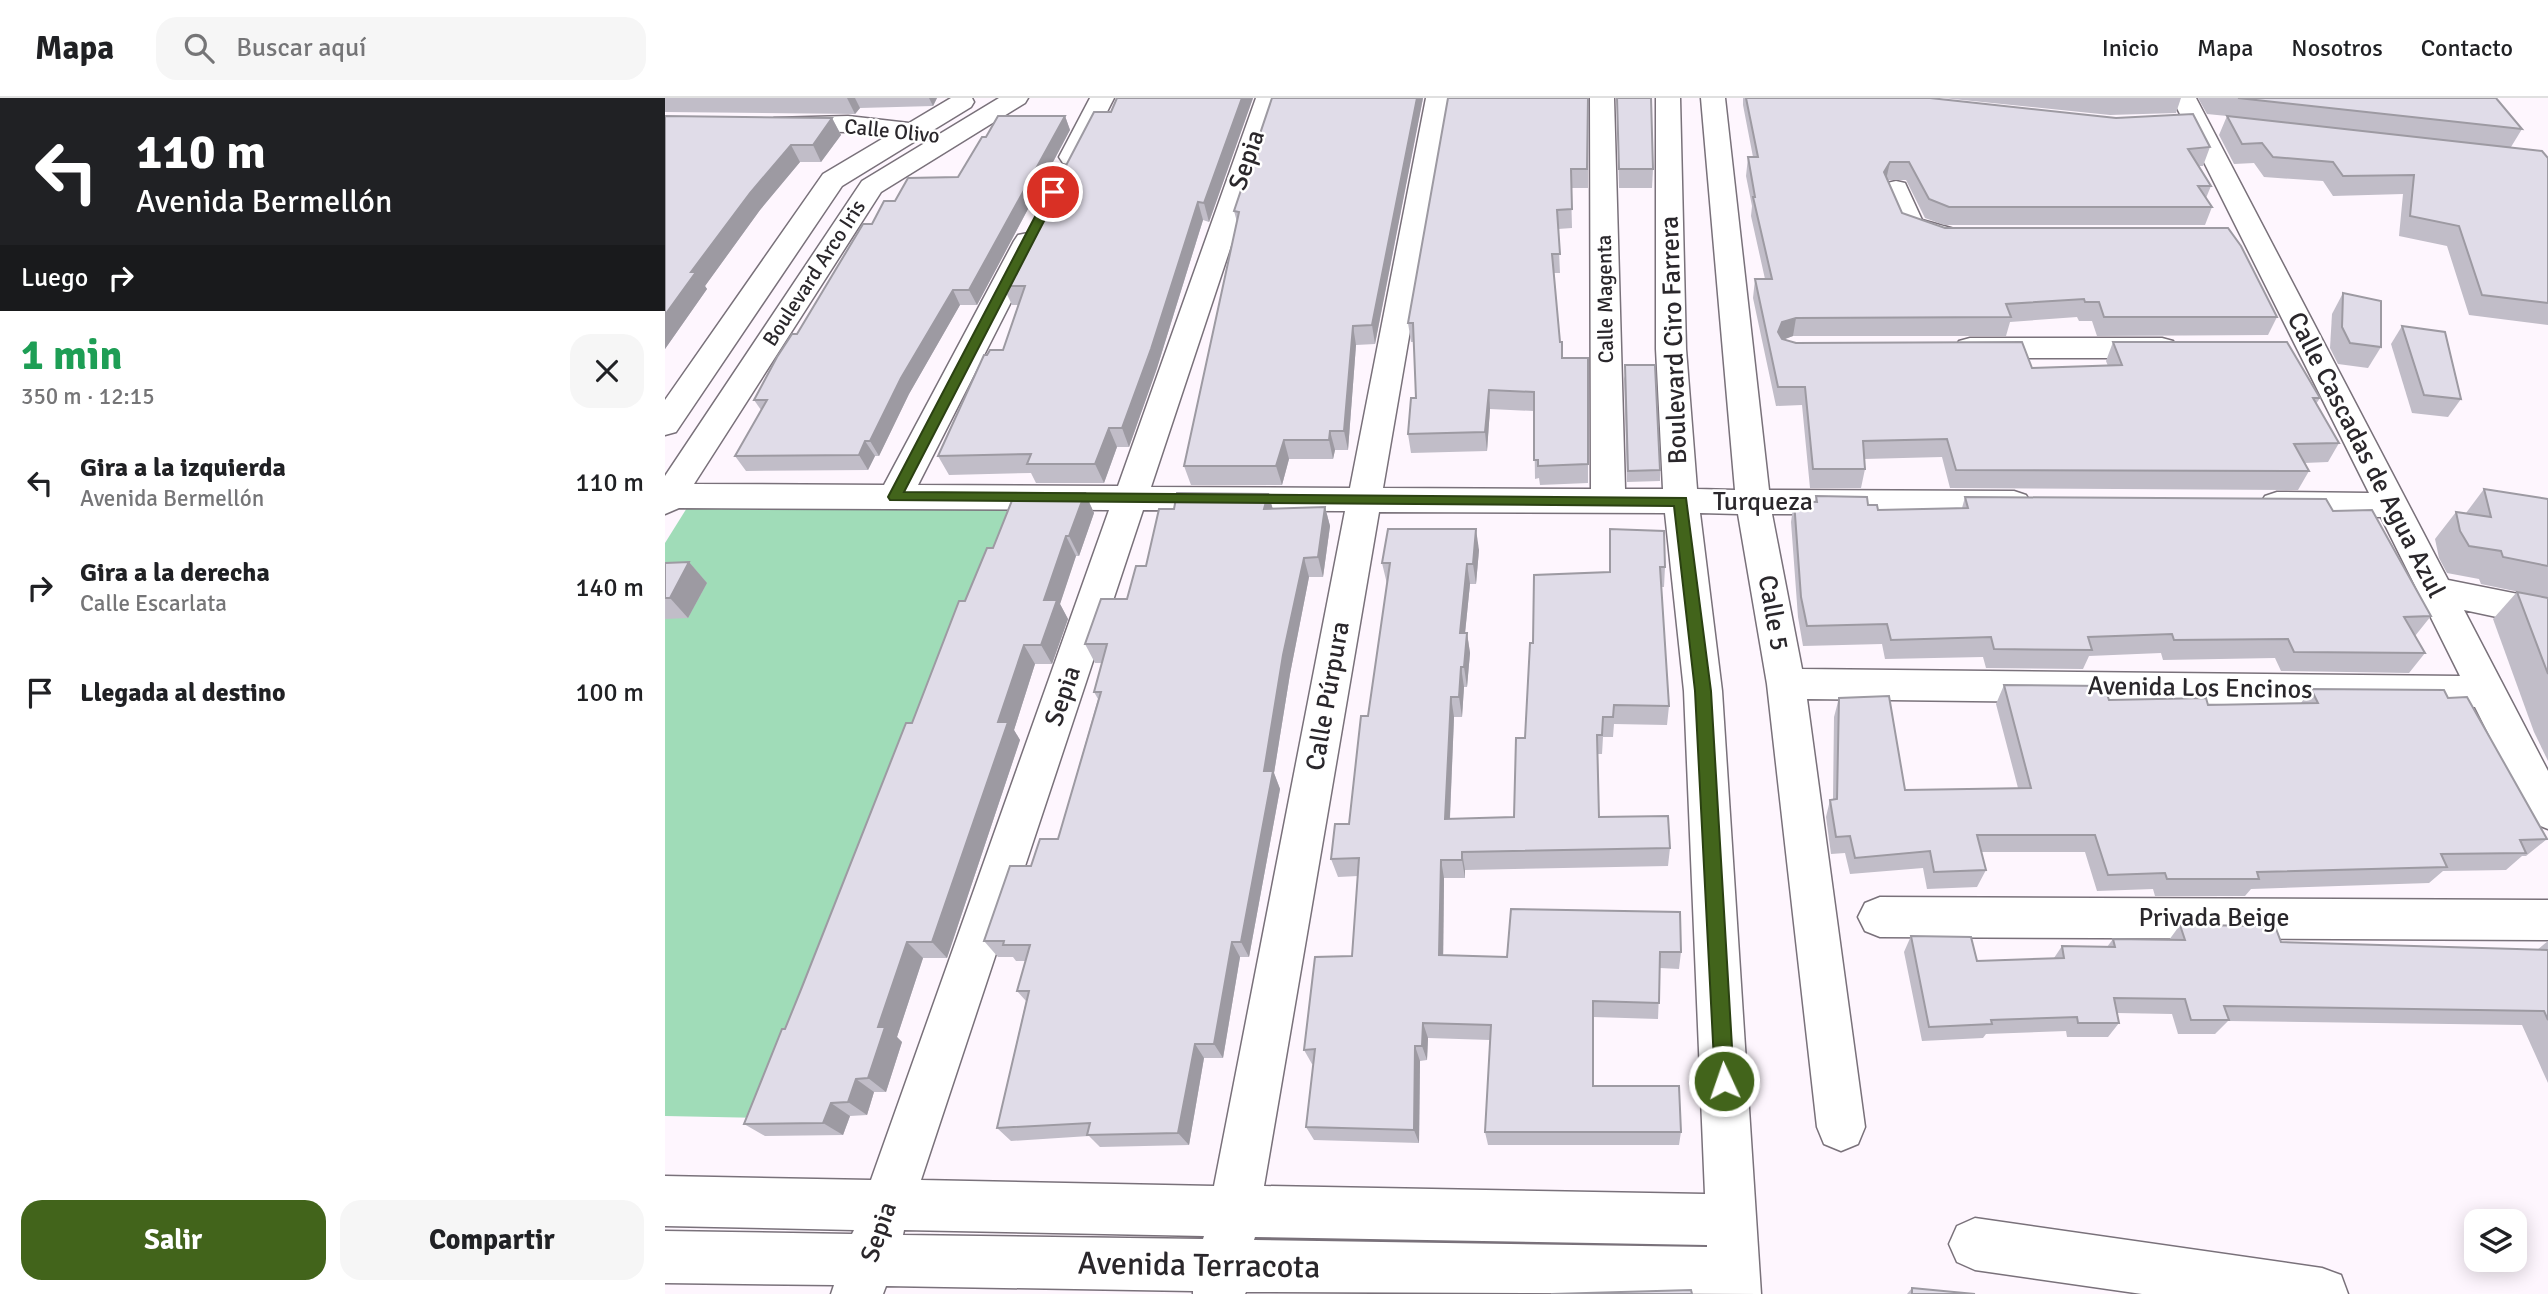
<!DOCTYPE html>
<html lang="es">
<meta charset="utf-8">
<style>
body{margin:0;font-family:Signika,sans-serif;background:#f6f6f6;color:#202124;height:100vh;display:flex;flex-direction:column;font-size:26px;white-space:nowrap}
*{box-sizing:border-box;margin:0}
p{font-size:23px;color:#757577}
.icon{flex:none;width:38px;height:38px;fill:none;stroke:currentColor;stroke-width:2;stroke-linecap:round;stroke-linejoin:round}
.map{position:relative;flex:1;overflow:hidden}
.panel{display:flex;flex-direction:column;background:#fff;width:665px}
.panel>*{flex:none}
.guide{background:#202124;color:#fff;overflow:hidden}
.tools{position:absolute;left:1799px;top:1111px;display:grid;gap:14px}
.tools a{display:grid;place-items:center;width:63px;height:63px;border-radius:14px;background:#fff;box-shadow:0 4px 18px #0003;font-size:35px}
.pin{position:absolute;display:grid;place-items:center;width:60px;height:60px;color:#fff;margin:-30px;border:4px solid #fff;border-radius:50%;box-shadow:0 2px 7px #0007}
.me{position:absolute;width:77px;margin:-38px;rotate:357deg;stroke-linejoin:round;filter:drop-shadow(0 0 5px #0008)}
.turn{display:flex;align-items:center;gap:24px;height:147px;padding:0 21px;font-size:32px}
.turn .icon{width:91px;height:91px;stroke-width:2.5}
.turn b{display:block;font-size:49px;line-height:60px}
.then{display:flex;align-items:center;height:66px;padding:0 21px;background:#0003;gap:14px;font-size:26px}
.round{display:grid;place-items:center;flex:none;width:74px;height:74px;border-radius:21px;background:#f6f6f6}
.headline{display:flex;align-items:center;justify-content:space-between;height:119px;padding:0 21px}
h1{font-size:42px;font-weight:700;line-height:52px;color:#1e9e55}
.action{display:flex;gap:14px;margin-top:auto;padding:14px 21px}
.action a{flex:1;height:80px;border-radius:21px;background:#42641b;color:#fff;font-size:28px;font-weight:700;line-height:80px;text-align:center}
.action a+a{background:#f6f6f6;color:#202124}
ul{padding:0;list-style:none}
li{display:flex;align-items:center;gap:21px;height:105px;padding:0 21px}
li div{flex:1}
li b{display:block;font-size:26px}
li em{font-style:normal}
header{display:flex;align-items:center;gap:42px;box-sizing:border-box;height:98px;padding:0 35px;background:#fff;border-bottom:2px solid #e0e0e0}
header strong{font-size:33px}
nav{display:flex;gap:38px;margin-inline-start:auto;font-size:24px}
.search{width:490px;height:63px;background:#f6f6f6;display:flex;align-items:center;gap:18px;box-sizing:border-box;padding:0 24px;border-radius:21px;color:#757577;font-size:26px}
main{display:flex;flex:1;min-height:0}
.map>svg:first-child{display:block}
</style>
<header>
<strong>Mapa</strong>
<div class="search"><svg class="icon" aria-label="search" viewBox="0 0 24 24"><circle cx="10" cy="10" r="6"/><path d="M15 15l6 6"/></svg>Buscar aquí</div>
<nav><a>Inicio</a><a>Mapa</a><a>Nosotros</a><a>Contacto</a></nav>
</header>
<main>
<section class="panel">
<div class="guide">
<div class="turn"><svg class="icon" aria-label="left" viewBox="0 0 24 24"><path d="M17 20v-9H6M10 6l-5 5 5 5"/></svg><div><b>110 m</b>Avenida Bermellón</div></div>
<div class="then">Luego<svg class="icon" aria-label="right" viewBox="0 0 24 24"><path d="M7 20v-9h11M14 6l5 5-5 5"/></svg></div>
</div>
<div class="headline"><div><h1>1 min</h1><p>350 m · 12:15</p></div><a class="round"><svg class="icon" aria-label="close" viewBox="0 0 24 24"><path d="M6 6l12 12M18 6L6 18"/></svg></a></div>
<ul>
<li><svg class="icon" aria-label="left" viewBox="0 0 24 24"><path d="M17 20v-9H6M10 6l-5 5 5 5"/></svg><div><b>Gira a la izquierda</b><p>Avenida Bermellón</p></div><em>110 m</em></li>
<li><svg class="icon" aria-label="right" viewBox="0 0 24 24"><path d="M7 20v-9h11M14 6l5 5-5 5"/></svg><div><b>Gira a la derecha</b><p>Calle Escarlata</p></div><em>140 m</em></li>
<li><svg class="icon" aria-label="arrive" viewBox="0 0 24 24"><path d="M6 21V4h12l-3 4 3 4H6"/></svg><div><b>Llegada al destino</b></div><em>100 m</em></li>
</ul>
<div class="action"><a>Salir</a><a>Compartir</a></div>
</section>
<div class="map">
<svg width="1883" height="1196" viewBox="0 0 1883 1196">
<rect width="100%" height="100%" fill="#fef6fe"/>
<!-- green -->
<path fill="#a0dcb8" d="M25,405l325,4 -249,611 -101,-2v-573z"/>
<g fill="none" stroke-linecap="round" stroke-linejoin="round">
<!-- minor casing -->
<g stroke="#79717a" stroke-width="3">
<g id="minor">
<path d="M286,0h21l2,4 -3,5 -41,25 -3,5 -10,3 -75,46 -166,246 -11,3v-35l158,-226 64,-38 -39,-4 -65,-1 -9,-3 -4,-5 4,-5 74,-2 61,7z"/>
<path d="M334,0h29l-3,5 -144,89 -187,292 190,1 130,-244 4,-6 10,-2 10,2 4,6 -124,244 200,1 138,-388h24l-129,389 199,1 76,-390h24l-67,390 208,1 -1,-391h24l11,391h38l-7,-140v-251h24l6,251 11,140 38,1 -34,-392h24l44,392 245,1 12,4 5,8 -5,8 -12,4 -242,-1 30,155 658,7 -79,-159 -104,-1 -12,-4 -5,-8 5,-8 12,-4 92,1 -197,-395h24l252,482 100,20v28l-84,-18 84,161v58l-15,-6 -58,-116 -668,-8 58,428 -7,17 -17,7 -17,-7 -7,-17 -50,-443 -29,-170 -38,-1 22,178 39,603 -515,-2 -1,2h-52v-3l-307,-5 -3,8h-52l3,-9 -169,-2v-52l187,3 2,-4 -189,-4v-50l206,4 238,-670 -430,-2 -14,6v-38l197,-295zM478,412l202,1 -131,675 -293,-6zM714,414l286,1 19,178 21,503 -441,-8zM239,1132l300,6 -1,3 -300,-4zM590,1139l452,8v2l-453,-7z"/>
<path d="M425,0h24l-33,65 -9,2 -9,-2 -4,-6z"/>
<path d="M1231,83l9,2 17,37 36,10 4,6 -4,6 -10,2 -47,-13 -18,-42 4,-6z"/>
<path d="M1305,240h192l11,3 4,7 -4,7 -11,3h-192l-11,-3 -4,-7 4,-7z"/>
<path d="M1215,799l668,3v40l-668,-3 -15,-6 -7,-14 7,-14z"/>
<path d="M1310,1120l347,50 19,7 7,19h-206l-167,-24 -18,-8 -8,-18 8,-18z"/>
</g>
</g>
<!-- minor -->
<use href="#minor" fill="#fff" fill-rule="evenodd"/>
</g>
<!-- wall -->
<g fill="#c1bdc8">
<path d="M0,0h272l-4,8 -73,2 -5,6 -190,-2z"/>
<path d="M588,0l-44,124 -6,-2 -46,148 -28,79h-12l-13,36h-68l-5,-10 -82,2 -11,-19 49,-101 16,-5 16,-45h-7l-9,-19 108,-174z"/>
<path d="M758,0l-48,246 -19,1 -8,105h-13l-2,9h-44l-7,26h-91l-7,-19 53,-244 -3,-11z"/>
<path d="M923,0v90h-17l1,40 -14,1 2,44h-7l7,69h2v16h26v125l-48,2 -1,-7 -4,1 -1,-68 -44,-2 -3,42 -76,2 -3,-19 8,-36 -2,-56h-3l-3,-19z"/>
<path d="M952,0h34l2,71 -1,19h-33z"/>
<path d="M1078,0h186l281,49 -7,19h-4l12,20 -5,12 6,9 -7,18h-261l-19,-7 -19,-38h-18l14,33 43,15 332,89 -9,18 -171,1 -5,-15h-13l-2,-4 -67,5 -4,14h-213l-9,3 12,4 236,25 76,-2 -2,-5 7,-19 207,56 -4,6 23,39 -11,19 -24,1 5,8 -11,19 -348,-2 -8,-31 -78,2 1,10 -4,19h-51l-8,-83 -26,1 -23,-108 2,-19h10l-14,-63 1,-10 -6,-30 2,-19h5l-10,-52z"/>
<path d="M1278,0h238l-5,15 -66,2z"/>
<path d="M1533,0h298l26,31 -11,18 37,11v167l-79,-10 -22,-69 -48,-10 4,-42 -70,2 -10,-15 -59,-4 -10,-14 -20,1 -15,-29 8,-19 -20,-2z"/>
<path d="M0,18l167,2 9,17 -20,27h-21l-40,48 -55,76 2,3 -42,60z"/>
<path d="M400,18l5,14 -93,175h-17l-51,89 -30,62h-4l-7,14 -122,1 -11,-15 26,-46 -7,-10 43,-66 75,-110 23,-23 63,-24 28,-40z"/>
<path d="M1678,195l38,54 -13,21 -30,-4 -8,-16 2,-34z"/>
<path d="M1737,228l59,73 -13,18 -36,-4 -21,-69z"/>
<path d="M959,278l36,94v11l-33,1z"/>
<path d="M1819,391l64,10v99l-67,-14 -2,-5 -32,-6 -8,-15 -4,-19 21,-27 10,1z"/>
<path d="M420,395l9,20 -15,43h-3l-16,48 8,15 -16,45h-17l-21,66 6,10 -73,218h-24l-26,79 5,5 -16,50h-12l-7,23 -17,1 -7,19 -78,1 -21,-12 41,-95 127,-306 53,-122 28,-53z"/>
<path d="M603,396l5,15 52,-2 5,19 -7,51h-14l-19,97 -16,99 6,16 -31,168h-9l-17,101h-19l-15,87 -89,2 -11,-11 -78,5 -14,-13 29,-127 -9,-10 9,-30h-10l-3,-4h-15l-14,-16 47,-75 27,-27 40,-140 -4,-7 8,-29h-7l-10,-19 42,-45 19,-33 28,-57z"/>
<path d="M1151,398l52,9 10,5 84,-2 3,-11 368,14 98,105 -16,20 10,17 -16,20 -128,-2 -6,-13 -112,2 -2,-7 -72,3 -6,13 -97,-1 -3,-11 -98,2 -3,-15 -79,2 -5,-29 -7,-95 3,-21 21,1z"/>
<path d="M945,431l55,38 -1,20h-3l8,119 -2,19 -53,-1 -1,13h-10l-1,17h-4l1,63 71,31 -2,18 -203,4v8h-21l-1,77 64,2 4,-48 170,43 -2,17 -19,-1 -2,51 -65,-2v69l88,46 -2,13h-191l-3,-13 5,-92 -62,-2 -1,22 -7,1 -1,82 -105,-3 -8,-13 8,-63h-2l-8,-14 48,-94 6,-80 -20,1 -7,-18 18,-35 19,-108 19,-132 -5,-21 97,-13 -3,34h-6l-5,49h2l3,20 -3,34h-3l-2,30h-8l-4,102 64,-2 11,-79 8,-95 77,-71z"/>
<path d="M24,464l18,21 -19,35 -23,1v-56z"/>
<path d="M1852,494l31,6v163l-14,-29 -41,-113z"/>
<path d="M1339,587l105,15 99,5 93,-2 10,-14 137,9 99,141 -21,17h-4l-16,14 -63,1 -14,12 -178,6 -6,7h-90l-2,-7 -56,2 -12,-39h-104l5,18 -9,17 -50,2 -4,-21 -73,6 -5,-21 -14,1 -5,-37 4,-17 3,-1 1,-82 5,-19 66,92 113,-2 -22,-84z"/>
<path d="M1515,827l101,17 256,8 11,-9v142l-26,-58 -294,-4 -13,13h-37l-6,-20 -55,-1 2,10 -11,14h-41l-1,-6 -80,3 -3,4 -61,3 -18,-89 7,-16 66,25 77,-3 8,-12 45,1 6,-8 56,1z"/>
<path d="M1247,1190l63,6h-68z"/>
</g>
<!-- shaded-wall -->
<g fill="#9d9aa2">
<path d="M182,0h8l5,10 -5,6z"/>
<path d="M264,0h8l-4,8z"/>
<path d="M577,0h11l-44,124 -5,-19z"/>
<path d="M752,0h6l-48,246 -3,-19z"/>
<path d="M400,18l5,14 -93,175 -8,-15z"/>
<path d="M167,20l9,17 -20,27 -8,-17z"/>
<path d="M126,47l9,17 -40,48 -55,76 2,3 -42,60v-34l26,-43 59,-79z"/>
<path d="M1225,64l-4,18 -2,-8z"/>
<path d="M533,104l5,18 -46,148 -28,79 -7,-19z"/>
<path d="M288,192l7,15 -51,89 -30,62 -9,-15 31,-63z"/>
<path d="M1131,220l-3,18 -13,5 -2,-9 4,-10z"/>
<path d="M688,228l3,19 -8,105 -4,-19z"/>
<path d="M824,292l1,19 -3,42 -2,-19z"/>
<path d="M444,330l8,19 -13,36 -9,-19z"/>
<path d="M665,333l5,19 -2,9 -4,-19z"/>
<path d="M619,342l5,19 -7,26 -6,-19z"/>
<path d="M200,343l10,15 -7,14 -9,-15z"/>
<path d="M420,395l9,20 -15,43 -10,-20z"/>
<path d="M603,396l6,19 -10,-4z"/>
<path d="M660,409l5,19 -7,51 -5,-20z"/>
<path d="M811,431l3,21 -3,34 -3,-20z"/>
<path d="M401,438l10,20 -16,48 8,15 -16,45 -11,-19 3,-45z"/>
<path d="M639,460l5,19 -19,97 -16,99 6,16 -31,168 -8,-15 23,-171 19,-116z"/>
<path d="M24,464l18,21 -19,35 -18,-20z"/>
<path d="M802,466l3,20 -7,69 -3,-20z"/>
<path d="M802,535l3,20 -3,34 -3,-20z"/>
<path d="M359,547l11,19 -21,66 6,10 -73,218 -15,-16 66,-220z"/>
<path d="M796,569l3,20 -2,30 -3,-20z"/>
<path d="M786,599l3,20 -5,120 -4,-18z"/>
<path d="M797,754l3,18v8l-3,-18z"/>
<path d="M776,762l3,18 -1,94 -4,-17z"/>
<path d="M242,844l16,16 -26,79 5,5 -16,50 -18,-14 10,-51z"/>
<path d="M567,844l8,15 -17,101 -9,-14z"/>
<path d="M758,925l5,15 -1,22 -5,-14z"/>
<path d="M530,946l9,14 -15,87 -11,-12z"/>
<path d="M750,948l5,15 -1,82 -5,-13z"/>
<path d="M191,981l18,13 -7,23 -19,-13z"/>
<path d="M166,1005l19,13 -7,19 -20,-12z"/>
</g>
<!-- building -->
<g fill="#e0dce8" stroke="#9d9aa2" stroke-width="2">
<path d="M452,0h125l-38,105 -6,-1 -47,147 -29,79h-13l-14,36h-68l4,-10 -93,2 46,-101h3l3,-5h13l22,-64h-22l91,-174h17z"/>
<path d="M607,0h145l-45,227 -19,1 -9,105h-14l-1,9h-45l-8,26h-92l55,-254 -5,-1z"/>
<path d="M783,0h140l-1,71h-16l1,40 -15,1 3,44h-8l8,88h2v16h26v106l-50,2v-6h-4v-68l-45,-2 -4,42 -77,2 3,-36h5l-3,-75h-5z"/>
<path d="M952,0h34l2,71h-34z"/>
<path d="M1081,0h184l186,20 77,-4 17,33 -22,2 23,37h-13l14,21h-263l-20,-8 -20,-37h-19l-6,10 18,41 43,15h283l13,18 36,71h-173l-5,-15h-14l-1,-3 -78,5 5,13 -215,1 -14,4 -4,10 4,7 14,4 226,-1 10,26 90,-3 -9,-23h174l33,56h-7l26,45 -45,1 15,27 -353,-1 -9,-31 -84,2 2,28h-52l-8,-82h-27l-23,-108h17l-19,-82h2l-7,-40h10z"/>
<path d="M1573,0h258l26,31z"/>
<path d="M0,18l167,2 -19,27h-22l-41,48 -59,79h5l-31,43z"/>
<path d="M333,18h67l-96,174h-16l-52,88 -31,63h-5l-6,14 -124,1 32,-56h-13l23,-43 15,-23h5l66,-110h9l12,-23h11l13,-23 50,-1 24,-40h4z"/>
<path d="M1562,18l315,35 6,7v145l-66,-8 -23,-69 -49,-10 4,-41 -71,1 -10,-14 -60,-5 -11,-14 -20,1z"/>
<path d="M1678,195l38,8v46l-31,-4 -8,-16z"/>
<path d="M1737,228l43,6 16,67 -37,-4z"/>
<path d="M960,267h30l5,105 -32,1z"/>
<path d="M1819,391l64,10v67l-45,-9 -2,-6 -32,-5 -9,-15 -4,-19 35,5z"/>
<path d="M350,395h70l-16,43h-3l-22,64h13l-16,45h-17l-26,77h10l-76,220h-25l-29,85h7l-17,51 -12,1 -8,23 -17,1 -8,20 -79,1 38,-95h3l17,-42 104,-264h6l47,-122h6l22,-53h6z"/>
<path d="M512,395l91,1 -4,15 61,-2 -7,50 -14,1 -21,97 -19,116h9l-32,171h-9l-18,102h-19l-17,89 -91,2 3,-12 -93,5 32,-137h-12l13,-46h-27l1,-4h-20l26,-75h21l9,-27h18l43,-147h-7l13,-48h-22l16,-45h26l9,-33h10l13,-57h15z"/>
<path d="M1151,398l51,1 1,8h9l1,5 90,-2 -3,-11 361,2 7,12 39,-1 59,106 -27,1 21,36 -131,-1 -6,-13 -114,1 -2,-6 -84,3 4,13 -98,-1 -3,-12 -100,3 -4,-16 -80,2 -6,-29 -7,-96 23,1z"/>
<path d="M723,431h88l-3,35h-6l-7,69h7l-3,34h-3l-2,30h-8l-6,122 69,-2 2,-79h9l5,-95h3l1,-68 76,-3v-43l54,2 1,36h-5l9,139 -55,-1 -1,12h-10l-1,18h-5l2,82 69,-1 2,32 -208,4v8h-21l-2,95 68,2 4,-48 169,3 1,40h-21l-1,51 -66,-2v85h86l2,46h-196l6,-107 -68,-2 -1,23h-7l-1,84 -108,-3 9,-78 -11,1 11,-93 37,-1 7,-98 -28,1 4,-35h14l12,-108h7l22,-153h-8z"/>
<path d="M24,464l-19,36h-5v-35z"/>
<path d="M1852,494l31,6v76z"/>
<path d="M1339,587l100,1 5,14 97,-2 2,7 110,-2 -7,-14 133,1 4,8 19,-1 80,142 -27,1 6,13 -85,1 6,13 -190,5 2,7h-92l-2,-6 -57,2 -13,-40h-118l9,35 -52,2 -4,-21 -75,7 -5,-22 -14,1 -6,-37 7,-1 2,-101 50,-2 16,94 126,-2z"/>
<path d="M1515,827l95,1 6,16 267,8v70l-4,-9 -320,-5 5,14h-38l-6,-21 -71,-1 5,25h-41l-1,-6 -86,3 1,4 -63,3 -18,-91 60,1 6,24 87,-3 -2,-12 53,1 -2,-8 72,1z"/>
<path d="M1247,1190l63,6h-63z"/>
<path d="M1026,1192l1,4h-141z"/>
</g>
<!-- route -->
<path fill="#42641b" stroke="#2b4112" stroke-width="2" d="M388,90l6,4 -155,300 782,6 25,193 23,390 -3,7 -7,3 -6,-3 -3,-7 -20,-390 -21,-185 -784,-6 -2,-3 160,-305z"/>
<g text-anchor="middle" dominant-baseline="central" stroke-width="5" stroke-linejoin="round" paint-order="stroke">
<!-- far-street labels -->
<g font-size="21" fill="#2a272b" stroke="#fff">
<text transform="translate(227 33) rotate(6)">Calle Olivo</text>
<text transform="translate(149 175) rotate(-57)">Boulevard Arco Iris</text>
<text transform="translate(940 201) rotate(-91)">Calle Magenta</text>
</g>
<!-- street labels -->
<g font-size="26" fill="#2a272b" stroke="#fff">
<text transform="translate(582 62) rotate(-71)">Sepia</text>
<text transform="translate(1009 242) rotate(-92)">Boulevard Ciro Farrera</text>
<text transform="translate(1701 357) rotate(63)">Calle Cascadas de Agua Azul</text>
<text x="1098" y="404">Turqueza</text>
<text transform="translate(1108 515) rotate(80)">Calle 5</text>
<text transform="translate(1535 590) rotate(1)">Avenida Los Encinos</text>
<text transform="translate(398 598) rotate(-71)">Sepia</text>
<text transform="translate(663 598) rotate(-80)">Calle Púrpura</text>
<text x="1549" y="820">Privada Beige</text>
<text transform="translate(214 1134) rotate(-71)">Sepia</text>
</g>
<!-- near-street labels -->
<g font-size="32" fill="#2a272b" stroke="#fff">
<text transform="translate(534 1167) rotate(1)">Avenida Terracota</text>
</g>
</g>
</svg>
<div class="tools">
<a><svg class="icon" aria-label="layers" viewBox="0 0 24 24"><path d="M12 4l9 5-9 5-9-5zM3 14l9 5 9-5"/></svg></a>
</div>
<div class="pin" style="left:388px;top:94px;background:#d93025"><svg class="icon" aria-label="arrive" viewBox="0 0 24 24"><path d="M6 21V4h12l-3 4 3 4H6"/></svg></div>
<svg class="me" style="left:1059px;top:983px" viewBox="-20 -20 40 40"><circle r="17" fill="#42641b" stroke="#fff" stroke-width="3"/><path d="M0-11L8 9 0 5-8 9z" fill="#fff"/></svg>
</div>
</main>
